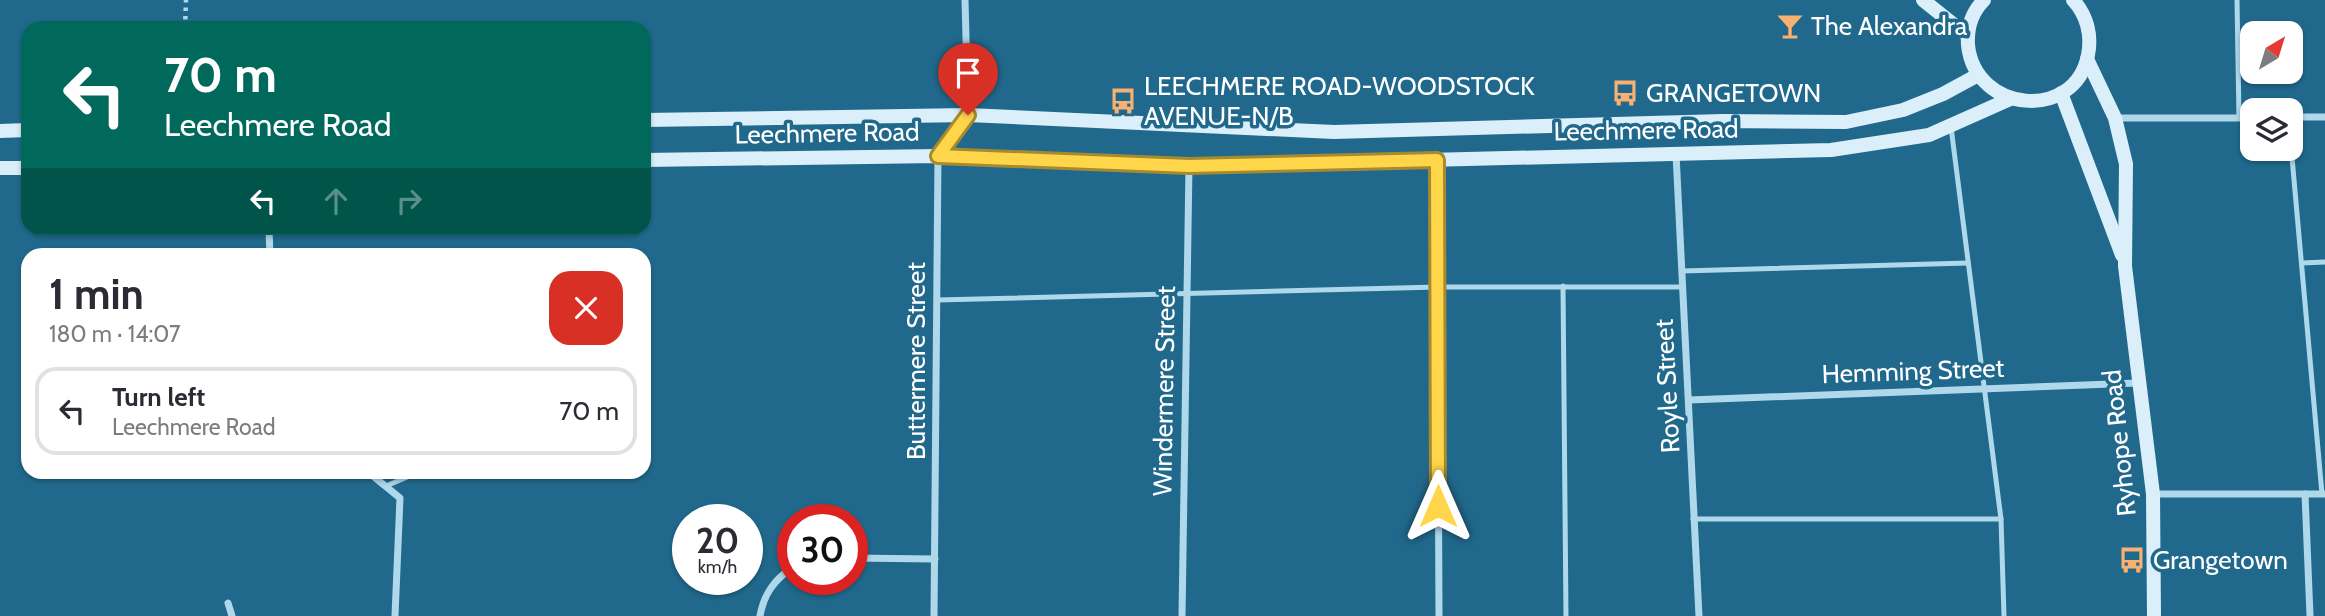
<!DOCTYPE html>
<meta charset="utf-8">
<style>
body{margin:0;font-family:Cabin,sans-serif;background:#f7f7f7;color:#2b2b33;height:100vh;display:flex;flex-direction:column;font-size:26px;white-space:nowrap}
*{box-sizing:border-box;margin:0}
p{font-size:23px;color:#7c7c81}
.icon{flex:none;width:38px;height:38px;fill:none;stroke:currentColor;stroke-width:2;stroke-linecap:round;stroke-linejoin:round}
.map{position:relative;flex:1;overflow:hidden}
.sheet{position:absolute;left:21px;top:248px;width:630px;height:231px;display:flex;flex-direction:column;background:#fff;border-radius:21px;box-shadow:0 2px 5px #0004}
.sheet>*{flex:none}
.hud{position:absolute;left:21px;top:21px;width:630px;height:214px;border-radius:21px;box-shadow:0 2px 5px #0004;background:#00695c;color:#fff;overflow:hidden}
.needle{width:46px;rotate:38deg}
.tools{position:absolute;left:2240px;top:21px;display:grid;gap:14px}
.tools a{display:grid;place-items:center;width:63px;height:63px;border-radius:14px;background:#fff;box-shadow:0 2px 5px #0004;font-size:35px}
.speed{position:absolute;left:672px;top:504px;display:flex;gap:14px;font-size:35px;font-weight:700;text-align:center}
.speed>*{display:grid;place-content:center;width:91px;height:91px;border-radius:50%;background:#fff;box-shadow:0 2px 5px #0004;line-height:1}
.speed small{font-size:18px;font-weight:400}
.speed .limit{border:10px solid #d22;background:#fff;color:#111}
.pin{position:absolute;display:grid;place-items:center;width:60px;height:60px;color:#fff;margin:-72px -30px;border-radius:50% 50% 50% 0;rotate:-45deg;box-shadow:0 0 7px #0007}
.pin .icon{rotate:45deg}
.me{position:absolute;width:77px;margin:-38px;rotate:0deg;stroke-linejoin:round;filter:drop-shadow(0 0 5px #0008)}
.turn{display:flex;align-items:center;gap:24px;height:147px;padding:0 28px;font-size:32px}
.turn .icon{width:91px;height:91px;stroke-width:2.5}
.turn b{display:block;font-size:49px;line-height:60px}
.lanes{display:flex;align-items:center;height:66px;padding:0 28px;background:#0003;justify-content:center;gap:35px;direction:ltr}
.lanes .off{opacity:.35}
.round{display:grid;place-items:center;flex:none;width:74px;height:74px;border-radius:21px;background:#f7f7f7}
.overview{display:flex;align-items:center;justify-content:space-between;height:119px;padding:0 28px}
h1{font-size:42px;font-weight:800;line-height:52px}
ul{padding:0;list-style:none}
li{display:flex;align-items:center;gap:21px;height:88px;margin:0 14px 10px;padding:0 14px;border:4px solid #e1e1e2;border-radius:21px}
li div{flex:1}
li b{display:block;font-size:26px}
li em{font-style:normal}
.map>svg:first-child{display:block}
</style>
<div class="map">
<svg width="2325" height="616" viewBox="0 0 2325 616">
<rect width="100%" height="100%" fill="#21698c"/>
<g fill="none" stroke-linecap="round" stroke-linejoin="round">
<!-- path -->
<path stroke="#afd8eb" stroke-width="4.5" stroke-dasharray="3.5 5" stroke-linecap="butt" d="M185,28l1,-28"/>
<!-- lane -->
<g stroke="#afd8eb" stroke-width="5">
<path d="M2237,0l2,118"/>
<path d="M1951,127l50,392 3,97"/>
<path d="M2291,146l31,348"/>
<path d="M2302,263l23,-1"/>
<path d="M1682,271l286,-8"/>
<path d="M1563,286l3,330"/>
<path d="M937,300l501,-13h245"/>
<path d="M386,486l33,-14"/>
<path d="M1693,519h308"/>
</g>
<!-- street -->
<g stroke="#afd8eb" stroke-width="7">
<path d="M2291,117h34"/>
<path d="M2115,118h137"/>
<path d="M1676,154l23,462"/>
<path d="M1437,160l2,456"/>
<path d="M269,228l1,28"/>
<path d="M1689,400l449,-17"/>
<path d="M368,472l32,26 -5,118"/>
<path d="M2153,494h172"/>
<path d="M2305,494l5,122"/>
<path d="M852,558l83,1"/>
<path d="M228,603l4,13"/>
<path d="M760,616c4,-22 14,-36 33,-49"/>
<path d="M934,616l4,-460 30,-41 -3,-115"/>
<path d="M1182,616l7,-450"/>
</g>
<!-- secondary -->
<g stroke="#daeff9" stroke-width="14">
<path d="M1923,0l45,36"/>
<path d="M1984,0c-12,12 -17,28 -16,45 7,68 107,77 120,10 4,-20 -1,-40 -15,-55"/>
<path d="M2087,59l28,59 11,46 -1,102 28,228 1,122"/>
<path d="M2061,93l61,162"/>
<path d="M644,120l324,-5 366,17 389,-11 123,1 57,-12 40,-16 35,-19"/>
<path d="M0,131l28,-1"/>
<path d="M644,160l294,-4 251,10 642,-16 98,-15 81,-36"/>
<path d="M0,168h28"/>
</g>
</g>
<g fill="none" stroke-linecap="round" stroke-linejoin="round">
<!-- route casing -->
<g stroke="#a68a30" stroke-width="18">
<path id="route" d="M968,115l-30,41 251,10 248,-6 1,346"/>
</g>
<!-- route -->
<use href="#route" stroke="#ffd54a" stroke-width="12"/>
</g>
<!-- icons -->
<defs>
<g id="bar-bare" transform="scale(2.1)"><path d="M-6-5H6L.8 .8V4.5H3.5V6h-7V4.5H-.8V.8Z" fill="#f8b170" stroke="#21698c" stroke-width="2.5" paint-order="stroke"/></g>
<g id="bus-bare" transform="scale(2.1)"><path d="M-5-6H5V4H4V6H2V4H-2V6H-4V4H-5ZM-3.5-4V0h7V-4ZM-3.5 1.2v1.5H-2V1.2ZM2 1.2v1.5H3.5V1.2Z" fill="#f8b170" stroke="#21698c" stroke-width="2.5" paint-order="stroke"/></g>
</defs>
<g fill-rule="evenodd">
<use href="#bar-bare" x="1790" y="26"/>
<use href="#bus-bare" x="1625" y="93"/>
<use href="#bus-bare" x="1123" y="101"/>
<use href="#bus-bare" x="2132" y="560"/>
</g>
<g text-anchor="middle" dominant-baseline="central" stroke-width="7" stroke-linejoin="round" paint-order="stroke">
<!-- poi labels -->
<g font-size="26" fill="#fff" stroke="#21698c" text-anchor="start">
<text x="1811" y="26">The Alexandra</text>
<text x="1144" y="86">LEECHMERE ROAD-WOODSTOCK<tspan x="1144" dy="30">AVENUE-N/B</tspan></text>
<text x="1646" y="93">GRANGETOWN</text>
<text x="2153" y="560">Grangetown</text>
</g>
<!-- street labels -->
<g font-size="26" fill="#fff" stroke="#21698c">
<text transform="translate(1646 130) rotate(-1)">Leechmere Road</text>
<text transform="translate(827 133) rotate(-1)">Leechmere Road</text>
<text transform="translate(916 361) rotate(-90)">Buttermere Street</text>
<text transform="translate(1913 371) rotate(-2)">Hemming Street</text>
<text transform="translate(1667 386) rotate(-93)">Royle Street</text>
<text transform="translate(1164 391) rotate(-89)">Windermere Street</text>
<text transform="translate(2119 443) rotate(-96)">Ryhope Road</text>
</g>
</g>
</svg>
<div class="tools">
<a><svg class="needle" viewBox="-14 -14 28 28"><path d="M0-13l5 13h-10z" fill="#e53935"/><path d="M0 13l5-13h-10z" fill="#7c7c81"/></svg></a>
<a><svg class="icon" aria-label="layers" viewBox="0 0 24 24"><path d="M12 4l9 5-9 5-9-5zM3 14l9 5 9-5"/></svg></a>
</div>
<div class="speed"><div>20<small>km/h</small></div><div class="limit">30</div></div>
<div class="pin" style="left:968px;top:115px;background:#d93025"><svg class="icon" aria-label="arrive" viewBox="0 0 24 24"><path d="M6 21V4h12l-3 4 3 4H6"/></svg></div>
<svg class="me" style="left:1438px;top:506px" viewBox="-20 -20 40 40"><path d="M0-17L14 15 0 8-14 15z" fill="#ffd54a" stroke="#fff" stroke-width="4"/></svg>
<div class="hud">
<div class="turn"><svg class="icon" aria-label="left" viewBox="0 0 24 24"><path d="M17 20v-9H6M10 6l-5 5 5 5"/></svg><div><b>70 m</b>Leechmere Road</div></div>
<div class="lanes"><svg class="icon" aria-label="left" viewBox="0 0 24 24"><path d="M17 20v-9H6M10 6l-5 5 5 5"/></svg><svg class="icon off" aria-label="ahead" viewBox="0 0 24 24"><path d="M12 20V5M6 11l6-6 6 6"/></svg><svg class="icon off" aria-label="right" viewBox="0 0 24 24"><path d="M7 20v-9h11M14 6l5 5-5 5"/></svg></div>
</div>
<section class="sheet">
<div class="overview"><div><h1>1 min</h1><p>180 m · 14:07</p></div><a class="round" style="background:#d93025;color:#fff"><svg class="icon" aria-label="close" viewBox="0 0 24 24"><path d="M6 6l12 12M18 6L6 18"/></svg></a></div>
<ul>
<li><svg class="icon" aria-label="left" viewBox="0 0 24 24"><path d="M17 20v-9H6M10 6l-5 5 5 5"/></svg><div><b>Turn left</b><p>Leechmere Road</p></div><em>70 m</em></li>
</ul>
</section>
</div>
